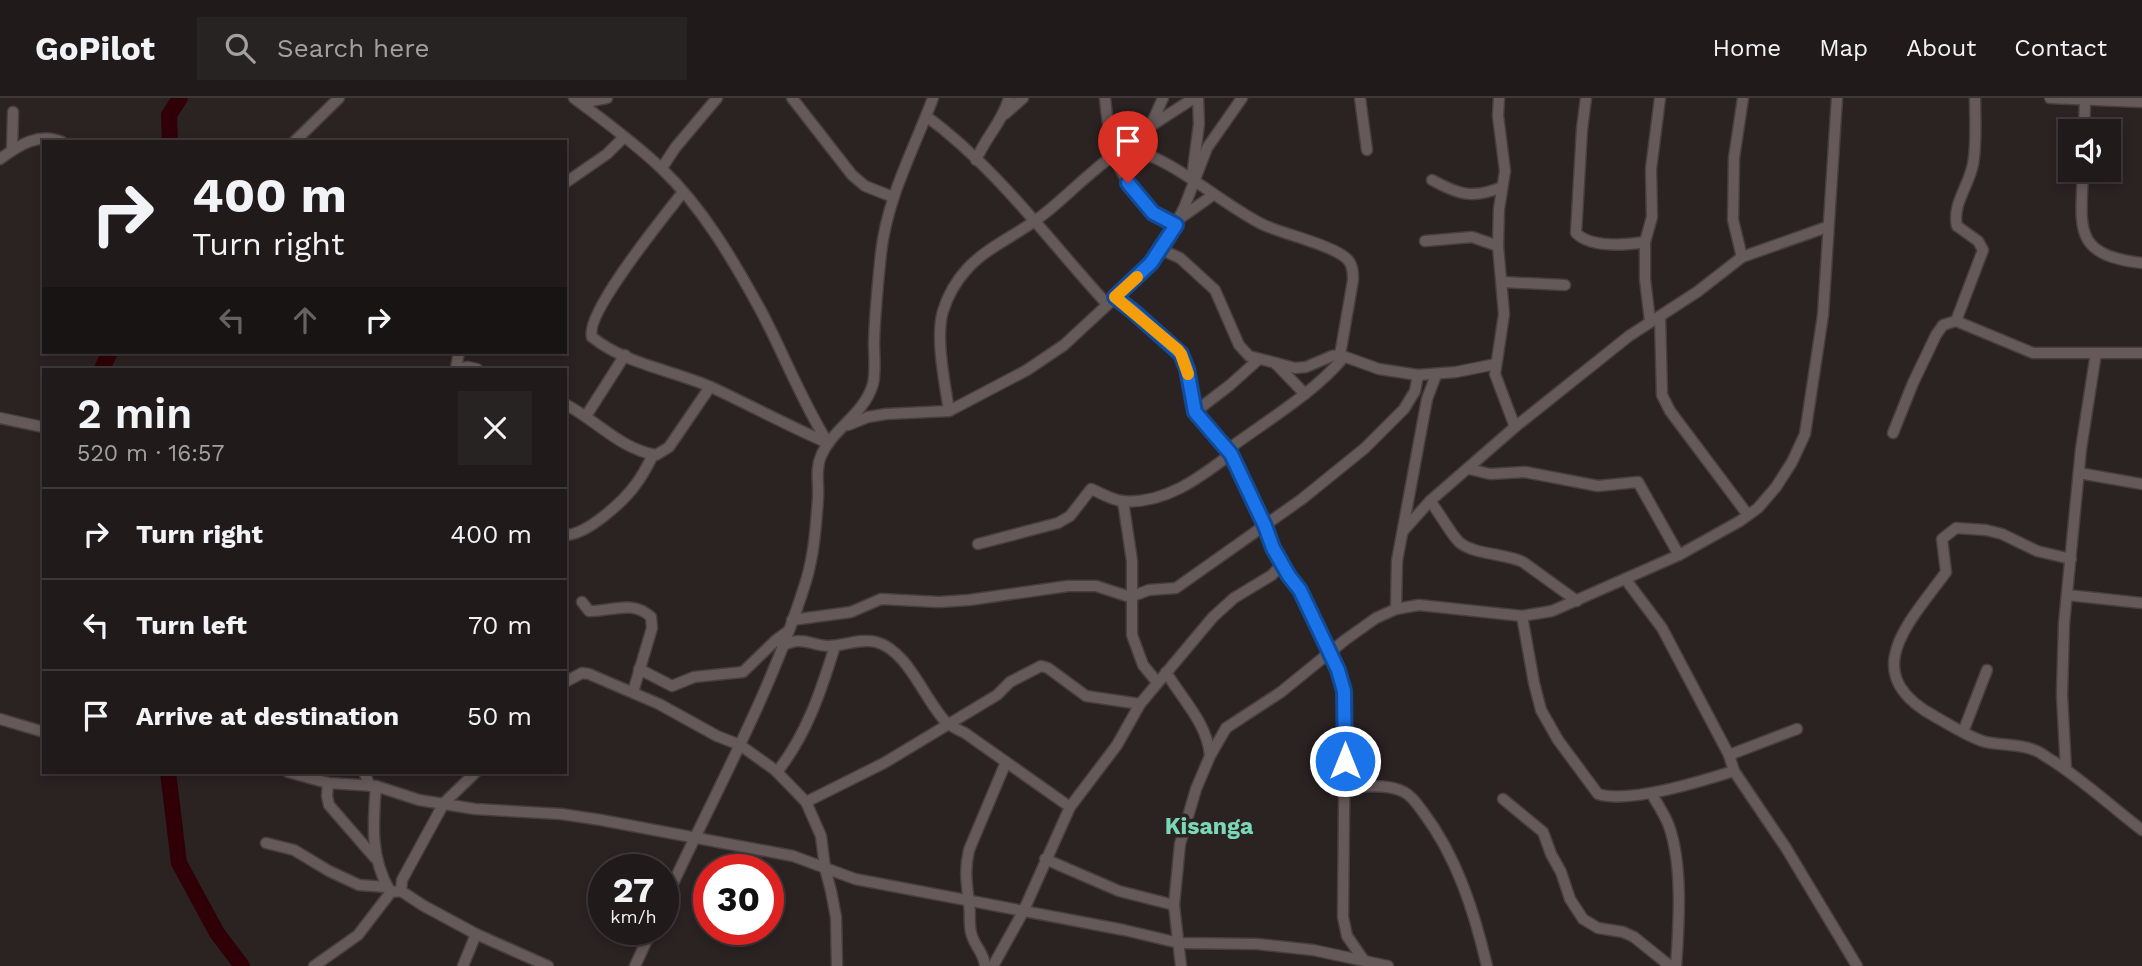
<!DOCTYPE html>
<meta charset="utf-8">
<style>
body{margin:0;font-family:"Work Sans",sans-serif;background:#282323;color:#f1f3f6;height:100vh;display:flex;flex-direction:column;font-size:26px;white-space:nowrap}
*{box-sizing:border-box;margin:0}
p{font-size:23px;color:#a2a1a2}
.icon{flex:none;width:38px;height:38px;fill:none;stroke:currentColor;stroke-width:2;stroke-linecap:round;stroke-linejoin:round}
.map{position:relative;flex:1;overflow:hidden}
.drawer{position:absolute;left:42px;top:270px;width:525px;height:406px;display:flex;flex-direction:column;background:#201a1a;border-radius:0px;box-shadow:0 4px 10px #0003,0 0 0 2px #3d3839}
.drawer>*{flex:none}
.guide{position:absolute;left:42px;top:42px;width:525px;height:214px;border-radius:0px;box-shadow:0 4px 10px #0003,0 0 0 2px #3d3839;background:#201a1a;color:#f1f3f6;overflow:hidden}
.buttons{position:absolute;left:2058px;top:21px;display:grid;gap:14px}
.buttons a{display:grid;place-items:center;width:63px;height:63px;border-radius:0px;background:#201a1a;box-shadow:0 4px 10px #0003,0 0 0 2px #3d3839;font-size:35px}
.speed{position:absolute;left:588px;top:756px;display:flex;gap:14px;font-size:35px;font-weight:700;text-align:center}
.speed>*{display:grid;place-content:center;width:91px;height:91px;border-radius:50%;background:#201a1a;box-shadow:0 4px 10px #0003,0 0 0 2px #3d3839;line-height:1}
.speed small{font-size:18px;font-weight:400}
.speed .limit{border:10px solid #d22;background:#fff;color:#111}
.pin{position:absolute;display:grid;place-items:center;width:60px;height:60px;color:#fff;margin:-72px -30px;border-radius:50% 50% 50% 0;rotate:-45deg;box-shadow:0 0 7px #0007}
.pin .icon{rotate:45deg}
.me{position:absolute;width:77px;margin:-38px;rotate:0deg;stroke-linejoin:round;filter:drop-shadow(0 0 5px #0008)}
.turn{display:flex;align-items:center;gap:24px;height:147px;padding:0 35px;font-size:32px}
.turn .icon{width:91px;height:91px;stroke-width:2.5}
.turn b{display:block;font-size:49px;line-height:60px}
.lanes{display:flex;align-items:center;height:66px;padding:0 35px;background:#0003;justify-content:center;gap:35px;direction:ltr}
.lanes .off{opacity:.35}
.round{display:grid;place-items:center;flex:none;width:74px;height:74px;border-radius:0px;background:#282323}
.overview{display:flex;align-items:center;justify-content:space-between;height:119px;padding:0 35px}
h1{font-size:42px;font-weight:600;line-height:52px}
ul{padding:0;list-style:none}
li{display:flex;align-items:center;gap:21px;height:91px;padding:0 35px;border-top:2px solid #3d3839}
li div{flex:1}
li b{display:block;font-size:26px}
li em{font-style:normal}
header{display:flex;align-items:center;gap:42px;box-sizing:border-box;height:98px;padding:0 35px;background:#201a1a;border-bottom:2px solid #3d3839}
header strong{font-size:33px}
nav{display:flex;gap:38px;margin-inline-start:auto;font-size:24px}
.search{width:490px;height:63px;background:#282323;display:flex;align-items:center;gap:18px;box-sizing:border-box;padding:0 24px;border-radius:0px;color:#a2a1a2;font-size:26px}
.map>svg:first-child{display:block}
</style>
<header>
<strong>GoPilot</strong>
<div class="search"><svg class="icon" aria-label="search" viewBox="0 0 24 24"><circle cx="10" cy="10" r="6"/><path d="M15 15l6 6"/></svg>Search here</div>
<nav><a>Home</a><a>Map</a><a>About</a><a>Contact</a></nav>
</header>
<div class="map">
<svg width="2142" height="868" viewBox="0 0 2142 868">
<rect width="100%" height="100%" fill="#2b2222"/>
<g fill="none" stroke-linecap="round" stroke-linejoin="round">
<!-- river -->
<g stroke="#2f0106" stroke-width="16">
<path d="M170,44l-1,-27 11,-17"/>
<path d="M102,271l8,-17"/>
<path d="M168,674l11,91 38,70 25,33"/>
</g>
<!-- minor casing -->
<g stroke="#473f3e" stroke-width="13">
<g id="minor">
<path d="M574,0c29,22 61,45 88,71 41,39 71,91 98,140 24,45 41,91 68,134"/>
<path d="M792,0l60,77 13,11 28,11"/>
<path d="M1105,0c5,57 17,99 71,127"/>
<path d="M1360,0l7,52"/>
<path d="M1499,0l-1,18 7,55 -6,38 -1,37 6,68 -9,60 20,53"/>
<path d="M1586,0l-4,31 -6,104c15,15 50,12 69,9"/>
<path d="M2050,0l92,4"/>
<path d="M581,5l26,-5"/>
<path d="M1005,16l18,-16"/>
<path d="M926,18c70,51 123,125 181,188"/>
<path d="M1151,27l12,-27"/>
<path d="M2084,33l1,-30"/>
<path d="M294,44l45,-44"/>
<path d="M12,52l1,-38"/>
<path d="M1119,56l7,-12 68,-44"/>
<path d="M0,61c19,-14 39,-27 62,-17"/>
<path d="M976,62c9,-22 27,-39 33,-62"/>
<path d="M662,70l13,-20 42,-50"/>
<path d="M2083,72c-2,58 -11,85 59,93"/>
<path d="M1192,79l7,-53 -1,-26"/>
<path d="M1432,82c27,15 41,19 70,7"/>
<path d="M565,85l42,-29 17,-17"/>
<path d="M683,94c-17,22 -99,122 -91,145 33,27 80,33 119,50 39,18 77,39 117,56"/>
<path d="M1182,119l31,-22"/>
<path d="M1425,143l47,-4 26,9"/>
<path d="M1162,152l18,8 35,32 24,55 10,11 46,12 11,-1 26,-11 8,-1 39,14 39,6 38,-3 40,-8"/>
<path d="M1742,159l-9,-37 1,-62 9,-60"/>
<path d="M1502,184l63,3"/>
<path d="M1115,199l19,15 47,42 14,58 36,42 42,94 16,28 11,14 38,80 6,21 1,17 -2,209 4,19 16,23"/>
<path d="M1660,219l2,78 8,16 78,104"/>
<path d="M1650,223l-5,-42v-37l7,-25 -1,-48 9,-71"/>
<path d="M1956,223l27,-71 -5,-9 -21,-15c-5,-22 12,-40 16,-62 4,-21 2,-44 2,-66"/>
<path d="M1276,266l29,30"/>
<path d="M456,270l3,-16"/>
<path d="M456,271l12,-2 9,2"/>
<path d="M565,306c31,16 55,45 91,51l13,-8 41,-60"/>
<path d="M949,313c-4,-28 -14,-73 -6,-100 5,-16 13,-30 24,-42 19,-21 46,-32 69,-49 19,-13 35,-30 53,-45 11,-9 25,-24 41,-24 35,1 98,58 134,74 19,9 72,21 84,35 5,6 5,13 5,20l-13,75"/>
<path d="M1195,314l35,-27 29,-26"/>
<path d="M586,318l39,-61"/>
<path d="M0,320l43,9"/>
<path d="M848,327l20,-8 18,-3 63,-3 78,-41 37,-25 68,-63 30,-32 22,-42 23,-60 35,-50"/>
<path d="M1893,335l20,-50 23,-48 7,-10 13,-4 77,32h109"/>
<path d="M1227,352c39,-29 86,-56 117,-93"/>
<path d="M1469,371l21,5 35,-2 73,14 40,-4 41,73"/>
<path d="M2079,375l63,11"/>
<path d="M1123,403l9,60v74l11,30 14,17"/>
<path d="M1430,403c9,11 20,32 29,41 15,13 45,11 64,20l54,39"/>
<path d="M1404,432l26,-29 85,-74 114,-91 68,-44 45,-35 85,-30"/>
<path d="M565,437c22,0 59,-34 71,-51 7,-9 12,-19 17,-29"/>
<path d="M978,446l80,-21 12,-7 21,-27c10,4 21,11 31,12 42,4 77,-23 109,-47"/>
<path d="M2071,461l-34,-8 -35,-17 -16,-4 -30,-2 -14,11 4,33c-36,50 -90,101 -12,144 16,9 31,19 48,25 16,5 36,2 52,9 7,2 13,8 19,11 31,20 59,46 89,69"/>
<path d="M1626,482l36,48 67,127 5,16 52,77 71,118"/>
<path d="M2067,497l75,8"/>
<path d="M582,504l7,9c22,1 43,-12 62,6l1,11 -19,64"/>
<path d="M1396,511l1,-48 30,-162 9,-24"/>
<path d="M1522,518l12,67 7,27 17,30 40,54c31,10 104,-13 136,-23"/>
<path d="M792,522l59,-8 30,-13 58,3 30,-2 99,-14h28l34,11 19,-7 27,-2 126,-89 63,-51 39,-39 11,-18 3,-16"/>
<path d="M782,548c21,-11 26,-1 46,0 16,0 33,-8 48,-4 32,8 49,59 70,80 5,5 13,8 19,11l105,74"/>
<path d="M639,571l33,17 22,-9 49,-5 33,-32 11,-8"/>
<path d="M1166,574c16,27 41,51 44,83"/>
<path d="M565,584l17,-9 7,1 70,30 58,32 23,9 35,25 31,32 15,34 4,32 6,23 5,26 1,49"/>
<path d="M0,621l44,13"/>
<path d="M1963,634l24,-62"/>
<path d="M1729,657l68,-26"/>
<path d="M2066,672l-4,-75 2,-71 17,-175 15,-96"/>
<path d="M288,674l40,11 48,3 43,14 56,9 86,5 40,6 192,36 62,23 269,51 55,13 78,1 56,6 75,16"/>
<path d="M364,674l6,14"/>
<path d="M777,674c30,-38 44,-81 58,-126"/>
<path d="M328,685l-1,13 2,9 46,53"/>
<path d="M376,688c-3,37 -6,72 14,105"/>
<path d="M1345,689c18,0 43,-4 59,5 8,4 14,13 19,20 34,45 51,99 64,154"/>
<path d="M1651,695c6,10 14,22 18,33 14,40 10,98 7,140"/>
<path d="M1503,701l40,33 8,22 10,18 9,27 13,20 15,9 25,4 11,5 36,29"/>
<path d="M806,704l78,-39 113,-68 13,-13 31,-16 7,2 38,28 54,8"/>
<path d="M266,745l28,7 35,21 30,14 28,2"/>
<path d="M1045,761l74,32 55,14"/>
<path d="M401,793l23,15 52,28 72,32"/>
<path d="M663,807c48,-105 109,-213 143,-324 8,-26 10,-55 12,-83 1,-14 -3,-29 3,-42 11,-27 43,-41 52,-72 3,-14 1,-28 1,-42 1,-30 4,-60 7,-89 6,-55 33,-104 52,-155"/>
<path d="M314,868l44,-31 33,-43 10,-1 1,-11 42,-77 32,-31"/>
<path d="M463,868l13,-32"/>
<path d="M635,868l17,-37"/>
<path d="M985,868c-1,-13 -9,-18 -13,-30 -4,-11 -1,-21 -3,-32 -2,-21 -5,-32 0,-54l37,-88"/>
<path d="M993,868l30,-54 47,-105 47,-62 23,-41 73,-87 21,-19 38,-23 10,-11"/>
<path d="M1181,868l-7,-61 6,-61 16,-55 14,-33 16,-28 55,-36 64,-52 31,-22 20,-9 23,-4 103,11 30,-5 127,-56 61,-34 18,-13 18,-21 16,-25 13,-28 18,-119 14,-217"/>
</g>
</g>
<!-- minor -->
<use href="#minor" stroke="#655a59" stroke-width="10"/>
</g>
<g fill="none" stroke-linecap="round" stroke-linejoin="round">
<!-- route casing -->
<g stroke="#114b97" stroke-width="18">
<path id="route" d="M1128,85l25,30 23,12 -25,38 -36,34 19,15 47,42 6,15 8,43 36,42 34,72 8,22 16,28 11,14 38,80 6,21 1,70"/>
</g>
<!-- route -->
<use href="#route" stroke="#1a73e8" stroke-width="12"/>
<!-- slow -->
<path stroke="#f59e0b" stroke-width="12" d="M1137,179l-22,20 63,53 3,4 7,20"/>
</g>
<g text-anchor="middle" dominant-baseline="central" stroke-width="7" stroke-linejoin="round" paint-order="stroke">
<!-- quarter labels -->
<g font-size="23" font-weight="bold" fill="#7ad7b8" stroke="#2b2222">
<text x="1209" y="728">Kisanga</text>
</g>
</g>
</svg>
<div class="buttons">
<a><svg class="icon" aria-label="sound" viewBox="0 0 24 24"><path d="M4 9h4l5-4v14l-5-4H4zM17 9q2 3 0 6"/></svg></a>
</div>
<div class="speed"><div>27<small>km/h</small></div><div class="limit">30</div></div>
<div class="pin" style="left:1128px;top:85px;background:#d93025"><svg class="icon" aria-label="arrive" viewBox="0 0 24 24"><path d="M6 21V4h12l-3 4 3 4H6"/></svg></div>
<svg class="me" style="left:1345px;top:663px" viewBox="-20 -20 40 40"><circle r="17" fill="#1a73e8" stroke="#fff" stroke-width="3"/><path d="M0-11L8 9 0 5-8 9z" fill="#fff"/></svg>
<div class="guide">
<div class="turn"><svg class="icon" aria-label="right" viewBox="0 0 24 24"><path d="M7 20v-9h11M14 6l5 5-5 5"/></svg><div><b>400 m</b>Turn right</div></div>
<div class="lanes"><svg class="icon off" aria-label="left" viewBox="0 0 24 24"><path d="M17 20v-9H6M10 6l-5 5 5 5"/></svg><svg class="icon off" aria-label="ahead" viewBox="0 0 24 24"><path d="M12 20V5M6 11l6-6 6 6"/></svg><svg class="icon" aria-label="right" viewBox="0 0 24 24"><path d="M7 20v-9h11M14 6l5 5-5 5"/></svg></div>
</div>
<section class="drawer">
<div class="overview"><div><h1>2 min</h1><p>520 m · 16:57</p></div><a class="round"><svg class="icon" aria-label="close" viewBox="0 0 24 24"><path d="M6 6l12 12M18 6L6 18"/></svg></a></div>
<ul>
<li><svg class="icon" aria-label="right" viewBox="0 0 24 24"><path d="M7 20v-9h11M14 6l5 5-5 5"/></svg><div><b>Turn right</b></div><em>400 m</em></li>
<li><svg class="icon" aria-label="left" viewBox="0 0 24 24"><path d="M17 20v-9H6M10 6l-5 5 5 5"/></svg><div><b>Turn left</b></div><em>70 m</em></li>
<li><svg class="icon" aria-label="arrive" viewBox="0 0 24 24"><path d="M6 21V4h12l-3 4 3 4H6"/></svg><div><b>Arrive at destination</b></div><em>50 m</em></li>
</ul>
</section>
</div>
